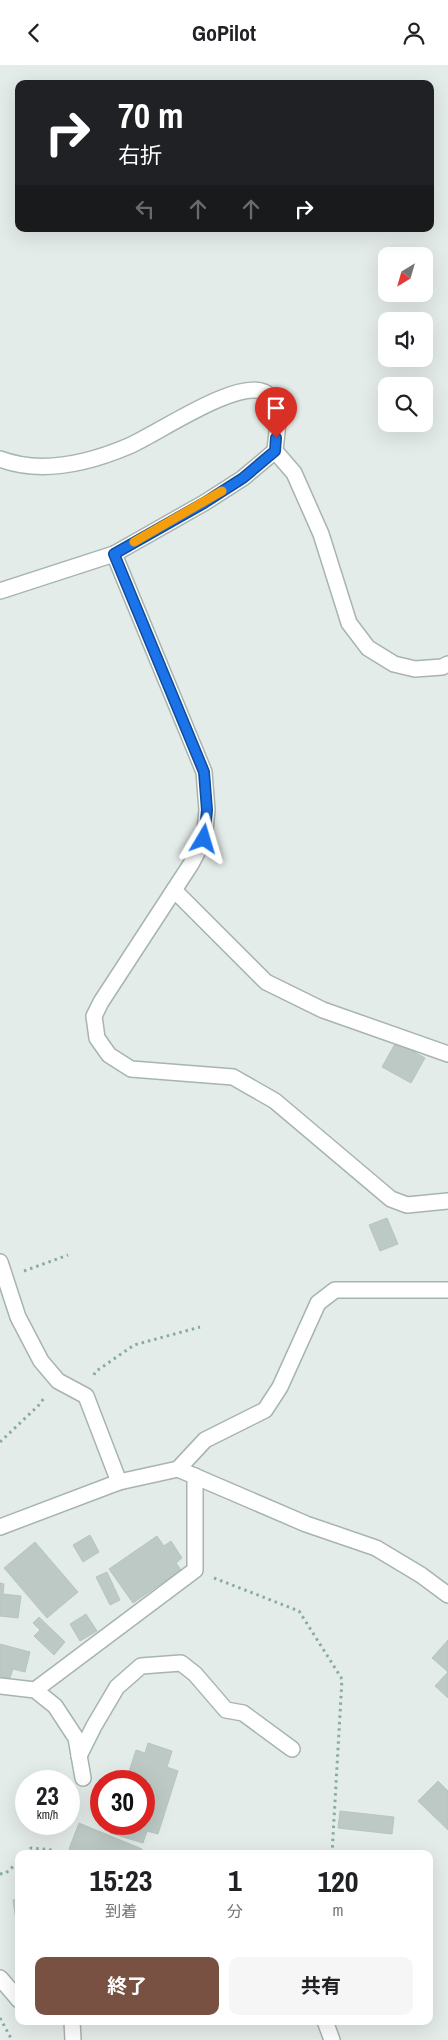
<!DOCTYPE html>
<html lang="ja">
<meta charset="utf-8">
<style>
body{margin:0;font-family:"Archivo Narrow","Noto Sans JP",sans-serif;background:#f6f6f6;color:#202124;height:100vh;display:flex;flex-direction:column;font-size:19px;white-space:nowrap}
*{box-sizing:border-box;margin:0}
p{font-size:16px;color:#757577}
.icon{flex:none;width:28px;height:28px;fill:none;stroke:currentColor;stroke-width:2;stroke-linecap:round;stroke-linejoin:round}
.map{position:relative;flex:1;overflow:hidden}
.drawer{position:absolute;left:15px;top:1785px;width:418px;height:175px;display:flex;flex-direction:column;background:#fff;border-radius:10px;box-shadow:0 5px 20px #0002}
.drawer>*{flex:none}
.guide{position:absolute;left:15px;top:15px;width:419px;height:152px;border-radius:10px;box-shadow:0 5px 20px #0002;background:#202124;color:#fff;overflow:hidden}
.needle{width:32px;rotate:217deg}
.fabs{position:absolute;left:378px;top:182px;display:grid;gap:10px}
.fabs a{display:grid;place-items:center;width:55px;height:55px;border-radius:10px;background:#fff;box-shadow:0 5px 20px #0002;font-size:25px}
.speed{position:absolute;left:15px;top:1705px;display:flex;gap:10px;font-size:25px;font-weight:700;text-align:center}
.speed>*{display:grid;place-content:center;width:65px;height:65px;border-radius:50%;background:#fff;box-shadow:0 5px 20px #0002;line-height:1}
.speed small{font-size:12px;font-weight:400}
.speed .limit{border:8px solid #d22;background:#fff;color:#111}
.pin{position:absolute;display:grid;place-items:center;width:42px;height:42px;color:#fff;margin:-51px -21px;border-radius:50% 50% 50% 0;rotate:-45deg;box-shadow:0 0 5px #0007}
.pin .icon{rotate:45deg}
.me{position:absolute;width:55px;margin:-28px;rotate:7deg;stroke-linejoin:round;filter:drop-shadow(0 0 4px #0008)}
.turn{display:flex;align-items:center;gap:18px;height:105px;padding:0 20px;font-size:22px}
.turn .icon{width:65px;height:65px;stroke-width:2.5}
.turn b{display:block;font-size:35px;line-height:42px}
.lanes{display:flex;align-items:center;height:48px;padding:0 20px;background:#0003;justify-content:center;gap:25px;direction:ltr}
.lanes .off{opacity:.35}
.eta{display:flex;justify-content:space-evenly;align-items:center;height:85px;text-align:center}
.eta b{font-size:30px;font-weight:700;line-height:35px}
.primary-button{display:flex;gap:10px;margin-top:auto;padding:10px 20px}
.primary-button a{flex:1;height:58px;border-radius:10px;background:#785143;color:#fff;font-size:20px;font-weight:700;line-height:58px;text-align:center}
.primary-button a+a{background:#f6f6f6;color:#202124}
header{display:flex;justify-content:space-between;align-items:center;height:65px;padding:0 20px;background:#fff;font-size:22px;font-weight:700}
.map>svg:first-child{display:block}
</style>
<header><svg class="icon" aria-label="back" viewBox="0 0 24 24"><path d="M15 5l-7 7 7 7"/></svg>GoPilot<svg class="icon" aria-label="person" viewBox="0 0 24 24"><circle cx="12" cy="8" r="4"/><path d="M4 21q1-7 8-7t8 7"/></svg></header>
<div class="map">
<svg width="448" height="1975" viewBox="0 0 448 1975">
<rect width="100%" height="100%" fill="#e4ece9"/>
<!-- building -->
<g fill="#bcc9c5" stroke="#b7c5c0">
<path d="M396,977l29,16 -14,25 -29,-16z"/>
<path d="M387,1153l11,26 -18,7 -11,-26z"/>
<path d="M90,1470l9,17 -16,10 -10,-17z"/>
<path d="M157,1471l7,10 7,-5 11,17 -6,5 5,7 -48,33 -24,-34z"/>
<path d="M35,1477l43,50 -31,26 -43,-50z"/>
<path d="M107,1507l13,28 -10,5 -14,-28z"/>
<path d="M0,1518l4,1 -1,10 18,2 -3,22 -18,-2z"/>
<path d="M86,1549l11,17 -17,10 -10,-17z"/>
<path d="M39,1552l26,25 -11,13 -20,-19 6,-6 -7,-7z"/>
<path d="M448,1575v58l-13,-12 13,-14 -16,-14z"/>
<path d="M0,1579l30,8 -5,20 -12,-3 -4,12 -9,-2z"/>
<path d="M148,1678l24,8 -5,16 11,4 -20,63 -11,-3 -4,12 -33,-10 3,-9h31v-43h-18l10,-31 9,3z"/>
<path d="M39,1708l16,8h-20z"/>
<path d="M438,1716l10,10v39l-30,-29z"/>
<path d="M340,1746l54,6 -2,17 -54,-6z"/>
<path d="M79,1758l63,26 -2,5h-59l-12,-5z"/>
<path d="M19,1834v42l-6,-41z"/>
</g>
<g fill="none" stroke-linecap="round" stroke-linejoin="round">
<!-- minor casing -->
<g stroke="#a7b4b0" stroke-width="18">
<g id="minor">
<path d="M0,394c42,16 89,4 129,-13 28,-12 107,-67 135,-54 21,11 12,41 11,59l19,22 27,61 28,89 19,25 26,16 21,5 27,-2 6,-3"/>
<path d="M114,489l90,218 3,38 -3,29 -13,25 -90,138 -7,14 3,22 12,17 22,14 102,8 42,24 116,98 16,6 41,-4"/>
<path d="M0,526l114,-37 90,-51 39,-25 32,-27"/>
<path d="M174,825l92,92 57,28 125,44"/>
<path d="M0,1197l18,55 23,44 17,20 28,15 33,86"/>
<path d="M178,1404l128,55 70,24 45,27 27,20"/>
<path d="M0,1462l119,-45 59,-13 27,-29 60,-30 15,-23 38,-84 17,-13h113"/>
<path d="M0,1621l35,4 20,16 21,32 7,40"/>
<path d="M35,1625l160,-120v-94"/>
<path d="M79,1691l15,-30 23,-39 24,-21 40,-3 14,11 31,36 17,3 49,36"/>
<path d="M0,1913l19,22"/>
<path d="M72,1956l1,19"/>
<path d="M325,1956l7,19"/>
</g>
</g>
<!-- path -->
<g stroke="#87aca2" stroke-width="3" stroke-dasharray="2.5 4" stroke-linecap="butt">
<path d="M24,1206l44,-16"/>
<path d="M94,1310l1,-3 39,-27 66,-18"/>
<path d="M0,1377l38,-36 7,-9"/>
<path d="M214,1513l85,33 43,68 -10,175"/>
<path d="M26,1789l5,-6 21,2"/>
<path d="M0,1809l6,-1 13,-12"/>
<path d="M0,1953l12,22"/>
</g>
<!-- minor -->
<use href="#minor" stroke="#fff" stroke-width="15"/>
</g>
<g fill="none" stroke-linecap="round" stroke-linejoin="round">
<!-- route casing -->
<g stroke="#114b97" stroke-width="12">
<path id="route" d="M204,774l3,-29 -3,-38 -90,-218 90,-51 39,-25 32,-27 1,-13"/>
</g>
<!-- route -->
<use href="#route" stroke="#1a73e8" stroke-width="9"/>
<!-- slow -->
<path stroke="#f59e0b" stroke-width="9" d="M134,477l88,-51"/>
</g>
</svg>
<div class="fabs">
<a><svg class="needle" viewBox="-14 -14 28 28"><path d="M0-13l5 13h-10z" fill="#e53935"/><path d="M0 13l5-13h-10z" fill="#757577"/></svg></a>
<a><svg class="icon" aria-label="sound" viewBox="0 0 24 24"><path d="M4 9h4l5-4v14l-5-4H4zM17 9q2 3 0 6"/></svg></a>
<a><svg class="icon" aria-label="search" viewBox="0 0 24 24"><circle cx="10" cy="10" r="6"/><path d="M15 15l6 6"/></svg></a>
</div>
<div class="speed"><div>23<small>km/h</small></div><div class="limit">30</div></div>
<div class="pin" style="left:276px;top:373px;background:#d93025"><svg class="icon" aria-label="arrive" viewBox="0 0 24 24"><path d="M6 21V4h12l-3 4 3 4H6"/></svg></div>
<svg class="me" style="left:204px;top:774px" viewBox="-20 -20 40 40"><path d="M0-17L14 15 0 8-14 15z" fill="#1a73e8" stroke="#fff" stroke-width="4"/></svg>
<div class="guide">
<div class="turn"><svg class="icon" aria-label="right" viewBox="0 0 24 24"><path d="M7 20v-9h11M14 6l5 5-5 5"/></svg><div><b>70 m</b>右折</div></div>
<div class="lanes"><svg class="icon off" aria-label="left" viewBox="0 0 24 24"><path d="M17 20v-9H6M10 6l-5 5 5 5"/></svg><svg class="icon off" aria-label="ahead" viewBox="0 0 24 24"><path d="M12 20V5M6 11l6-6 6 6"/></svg><svg class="icon off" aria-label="ahead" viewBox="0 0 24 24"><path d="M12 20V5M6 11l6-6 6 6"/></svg><svg class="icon" aria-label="right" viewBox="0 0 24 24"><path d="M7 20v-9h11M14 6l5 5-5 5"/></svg></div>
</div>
<section class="drawer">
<div class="eta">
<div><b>15:23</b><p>到着</p></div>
<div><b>1</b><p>分</p></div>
<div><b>120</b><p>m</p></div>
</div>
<div class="primary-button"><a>終了</a><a>共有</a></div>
</section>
</div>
